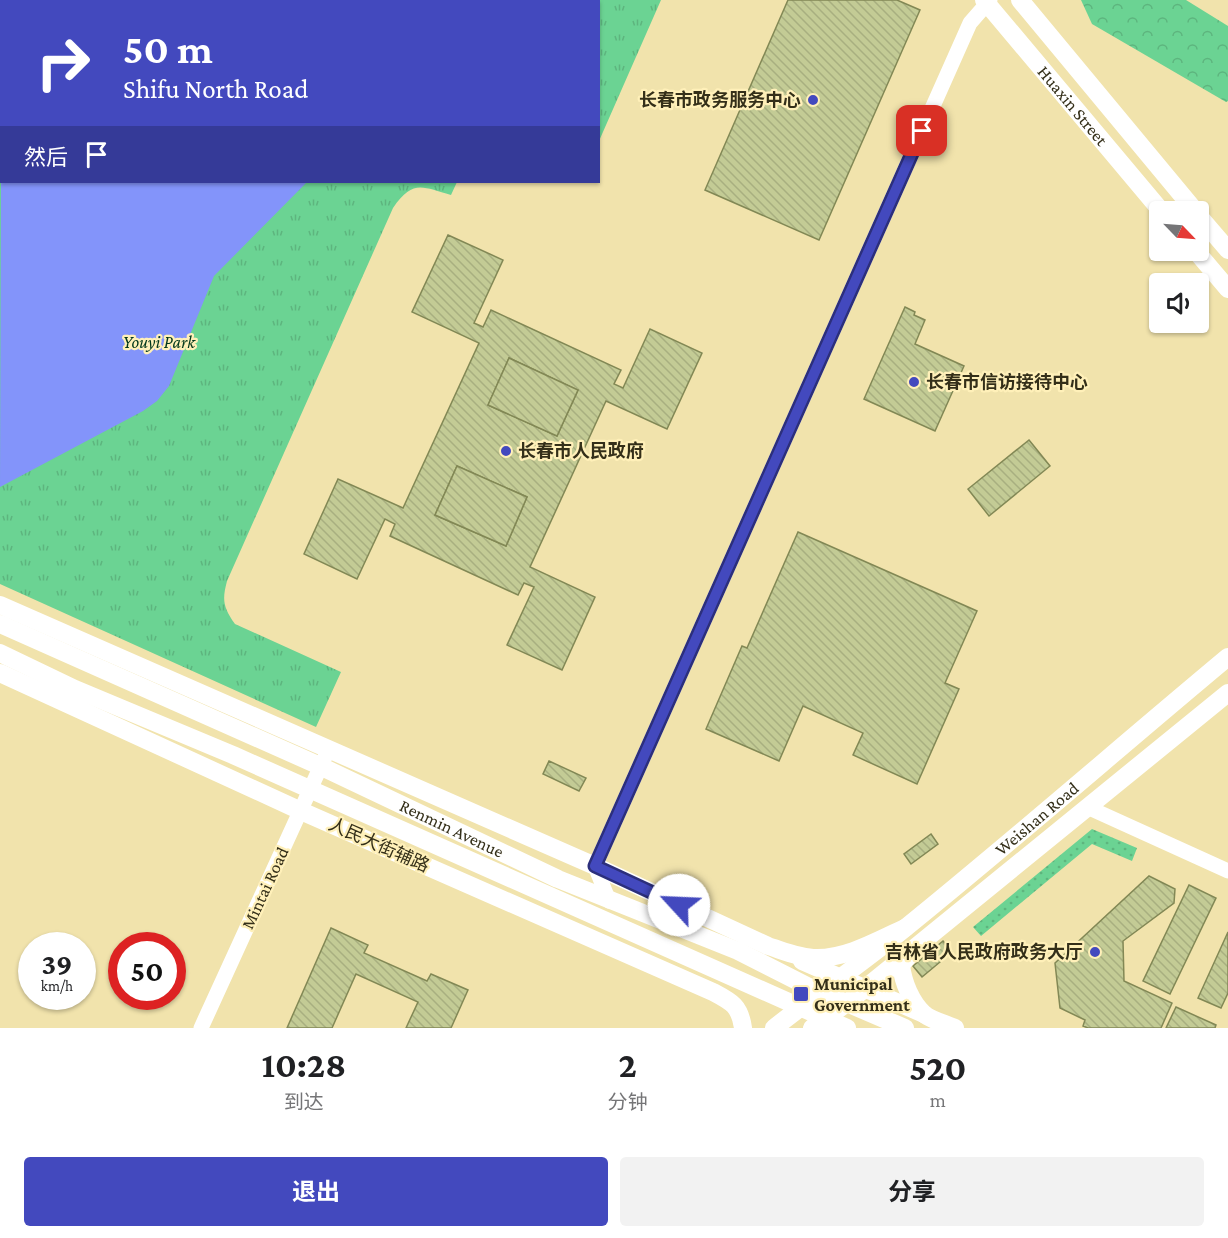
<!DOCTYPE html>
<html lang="zh">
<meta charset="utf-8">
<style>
body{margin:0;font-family:"Crimson Pro","Noto Sans SC",serif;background:#f2f2f2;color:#202124;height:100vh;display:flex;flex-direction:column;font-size:22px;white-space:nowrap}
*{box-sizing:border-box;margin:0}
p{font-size:20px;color:#757577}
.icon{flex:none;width:33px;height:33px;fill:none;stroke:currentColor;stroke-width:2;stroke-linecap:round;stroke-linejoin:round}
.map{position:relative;height:1028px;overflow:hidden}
.side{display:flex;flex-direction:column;background:#fff;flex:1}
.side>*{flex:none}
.top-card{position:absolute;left:0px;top:0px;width:600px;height:183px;box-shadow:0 2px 4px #0004;background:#4349be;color:#fff;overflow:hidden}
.needle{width:39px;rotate:115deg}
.fabs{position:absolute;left:1149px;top:201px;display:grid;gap:12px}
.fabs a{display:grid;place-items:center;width:60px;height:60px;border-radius:6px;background:#fff;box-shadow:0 2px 4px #0004;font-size:30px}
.speed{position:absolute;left:18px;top:932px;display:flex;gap:12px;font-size:30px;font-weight:700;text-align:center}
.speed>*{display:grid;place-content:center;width:78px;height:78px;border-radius:50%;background:#fff;box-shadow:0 2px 4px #0004;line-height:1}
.speed small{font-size:15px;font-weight:400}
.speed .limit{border:9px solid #d22;background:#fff;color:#111}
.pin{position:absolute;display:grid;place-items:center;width:51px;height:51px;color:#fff;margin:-26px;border-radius:12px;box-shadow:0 3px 9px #0006}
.me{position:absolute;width:66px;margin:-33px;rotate:295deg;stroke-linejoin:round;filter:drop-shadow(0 0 4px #0008)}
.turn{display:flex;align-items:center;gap:21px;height:126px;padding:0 24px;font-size:27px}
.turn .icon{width:78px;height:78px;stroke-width:2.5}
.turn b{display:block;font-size:42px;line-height:51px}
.then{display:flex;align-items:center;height:57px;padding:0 24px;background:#0003;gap:12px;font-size:22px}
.eta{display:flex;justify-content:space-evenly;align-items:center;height:102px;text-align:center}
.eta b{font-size:36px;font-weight:700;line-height:42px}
.button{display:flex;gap:12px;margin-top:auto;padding:12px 24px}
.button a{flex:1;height:69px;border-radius:6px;background:#4349be;color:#fff;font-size:24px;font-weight:700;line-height:69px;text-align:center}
.button a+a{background:#f2f2f2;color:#202124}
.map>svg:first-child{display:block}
</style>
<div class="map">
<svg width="1228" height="1028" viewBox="0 0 1228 1028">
<defs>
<pattern id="grass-dots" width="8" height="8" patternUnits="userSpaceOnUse" patternTransform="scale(1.5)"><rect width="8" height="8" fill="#6bd393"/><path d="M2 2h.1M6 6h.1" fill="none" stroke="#5db57e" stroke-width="1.8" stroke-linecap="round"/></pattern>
<pattern id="forest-crowns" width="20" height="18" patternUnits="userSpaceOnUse" patternTransform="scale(1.5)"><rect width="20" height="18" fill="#6bd393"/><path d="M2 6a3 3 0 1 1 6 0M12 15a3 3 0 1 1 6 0" fill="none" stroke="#5db57e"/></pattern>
<pattern id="park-tufts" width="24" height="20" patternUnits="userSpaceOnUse" patternTransform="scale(1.5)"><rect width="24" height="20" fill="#6bd393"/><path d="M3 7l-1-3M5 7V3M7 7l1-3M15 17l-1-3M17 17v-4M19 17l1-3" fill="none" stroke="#5db57e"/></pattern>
<pattern id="building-back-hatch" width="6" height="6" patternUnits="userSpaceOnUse" patternTransform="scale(1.5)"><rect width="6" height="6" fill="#c3cb95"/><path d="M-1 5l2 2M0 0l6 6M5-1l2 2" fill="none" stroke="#a8af80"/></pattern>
</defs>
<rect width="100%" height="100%" fill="#f1e3ac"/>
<!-- grass -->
<path fill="url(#grass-dots)" d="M1092,829l45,19 -5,13 -40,-17 -111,92 -8,-9z"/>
<!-- forest -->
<path fill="url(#forest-crowns)" d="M1081,0h105l42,26v75l-2,1 -134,-78z"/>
<!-- park -->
<path fill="url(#park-tufts)" d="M0,0h661l-62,141 -1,-139h-596v180h455l-6,13c-29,-8 -38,-16 -58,13l-166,373c-5,19 -4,26 8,43l106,48 -25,55 -316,-143z"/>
<!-- water -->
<g fill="#8394fa">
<path d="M238,0h196l-197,1z"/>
<path d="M1,180l306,2 -93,94 -45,110 -12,15 -14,10 -143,76z"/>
</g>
<!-- building -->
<g fill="url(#building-back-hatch)" stroke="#828855" stroke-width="1.5" fill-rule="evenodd">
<path d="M788,0h109l23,10 -101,230 -114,-50z"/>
<path d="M448,235l55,25 -29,63 9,4 8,-17 130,60 -7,14 9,4 27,-59 52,24 -35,76 -61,-28 -76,166 65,30 -33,73 -55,-25 27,-58 -10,-4 -6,12 -128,-59 5,-12 -10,-5 -28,60 -53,-25 34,-75 65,29 76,-165 -67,-31zM509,358l69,32 -21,46 -69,-31zM457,466l70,31 -21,49 -71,-31z"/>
<path d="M905,307l10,5 -1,3 11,5 -10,24 49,22 -29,65 -71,-32z"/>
<path d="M509,358l69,32 -21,46 -69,-31z"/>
<path d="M1029,440l21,26 -61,50 -21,-27z"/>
<path d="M457,466l70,31 -21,49 -71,-31z"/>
<path d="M798,532l179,79 -32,72 14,6 -42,95 -64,-29 10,-22 -60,-27 -24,55 -73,-32 36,-83 5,2z"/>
<path d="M549,761l37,17 -7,13 -36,-17z"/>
<path d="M931,834l7,10 -27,20 -7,-10z"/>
<path d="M1149,876l26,13 -1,14 -51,38 1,40 48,22 -11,25h-73l-5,-2 2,-6 -25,-12 -5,-45z"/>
<path d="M1189,885l27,13 -46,96 -27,-13z"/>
<path d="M331,928l37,17 -4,8 63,28 4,-7 37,16 -17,38h-45l12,-26 -62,-28 -24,54h-45z"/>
<path d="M1228,932v61l-7,15 -23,-10z"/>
<path d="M943,941l9,11 -30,25 -9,-11z"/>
<path d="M1176,1007l40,18 -1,3h-49z"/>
</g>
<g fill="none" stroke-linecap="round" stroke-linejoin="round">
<!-- minor -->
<g stroke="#fff" stroke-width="15">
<path d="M1087,807l141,64"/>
<path d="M609,901l-14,-35 375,-843 20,-23"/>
<path d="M201,1028l124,-271"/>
</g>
<!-- major -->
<g stroke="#fff" stroke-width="18">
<path id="s1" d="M984,0l178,212"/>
<path d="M1020,0l176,212"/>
<path d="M1198,215l30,35"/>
<path d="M1195,250l33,39"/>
<path d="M0,605l595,261 173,80c16,5 32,12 49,12 31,0 61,-18 88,-30"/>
<path id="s2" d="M0,624l320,142 238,113 180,72 69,35 98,42"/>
<path d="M0,653l75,36 158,66 614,273"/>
<path d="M0,673l301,138 412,181c19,10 27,14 30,36"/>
<path d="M912,952l-11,13c2,17 10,37 23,49 7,6 22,10 31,14"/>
<path d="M802,961l122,53"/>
<path id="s3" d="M774,1028c43,-34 88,-65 130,-99 110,-89 216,-182 324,-272"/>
<path d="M812,1028l35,-25 381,-310"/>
</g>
</g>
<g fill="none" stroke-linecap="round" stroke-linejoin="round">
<!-- route casing -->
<g stroke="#2c2f7c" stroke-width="15">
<path id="route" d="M679,905l-84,-39 327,-735"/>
</g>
<!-- route -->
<use href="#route" stroke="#4349be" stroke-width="10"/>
</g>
<!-- markers -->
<g fill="#4349be" stroke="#fff0b9" stroke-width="2">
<circle cx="813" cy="100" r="6"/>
<circle cx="914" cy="382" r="6"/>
<circle cx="506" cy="451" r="6"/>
<circle cx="1095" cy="952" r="6"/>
<rect x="793" y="986" width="16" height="16" rx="3"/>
</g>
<g text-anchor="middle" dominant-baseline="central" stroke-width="4.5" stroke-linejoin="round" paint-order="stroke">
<!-- poi labels -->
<g font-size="18" font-weight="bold" fill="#342f19" stroke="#fff0b9" text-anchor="start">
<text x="801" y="100" text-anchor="end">长春市政务服务中心</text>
<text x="926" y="382">长春市信访接待中心</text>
<text x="518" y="451">长春市人民政府</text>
<text x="1083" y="952" text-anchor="end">吉林省人民政府政务大厅</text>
<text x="814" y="984">Municipal<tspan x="814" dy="21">Government</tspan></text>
</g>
<!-- street labels -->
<g font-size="18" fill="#342f19" stroke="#fff0b9">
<text stroke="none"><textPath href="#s1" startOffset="138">Huaxin Street</textPath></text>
<text stroke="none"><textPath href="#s3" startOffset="336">Weishan Road</textPath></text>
<text stroke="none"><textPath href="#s2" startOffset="496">Renmin Avenue</textPath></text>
<text transform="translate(379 845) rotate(24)">人民大街辅路</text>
<text transform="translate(265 888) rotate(-65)">Mintai Road</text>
</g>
<!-- park labels -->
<g font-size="18" font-style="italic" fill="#00361b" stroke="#fff0b9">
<text x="159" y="342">Youyi Park</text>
</g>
</g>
</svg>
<div class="fabs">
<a><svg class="needle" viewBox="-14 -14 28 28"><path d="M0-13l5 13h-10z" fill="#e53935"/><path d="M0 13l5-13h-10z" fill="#757577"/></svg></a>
<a><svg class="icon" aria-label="sound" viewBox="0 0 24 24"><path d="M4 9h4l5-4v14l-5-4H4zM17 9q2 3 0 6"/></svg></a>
</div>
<div class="speed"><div>39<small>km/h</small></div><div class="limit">50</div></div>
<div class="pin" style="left:922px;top:131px;background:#d93025"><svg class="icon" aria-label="arrive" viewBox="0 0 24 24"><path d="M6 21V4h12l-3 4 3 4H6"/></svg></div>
<svg class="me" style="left:679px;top:905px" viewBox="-20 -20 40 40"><circle r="19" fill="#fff"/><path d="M0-13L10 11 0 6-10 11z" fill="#4349be"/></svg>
<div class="top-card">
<div class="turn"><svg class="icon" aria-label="right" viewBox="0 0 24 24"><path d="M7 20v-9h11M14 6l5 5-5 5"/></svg><div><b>50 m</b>Shifu North Road</div></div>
<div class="then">然后<svg class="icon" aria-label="arrive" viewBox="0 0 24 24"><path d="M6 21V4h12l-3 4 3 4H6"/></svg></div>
</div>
</div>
<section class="side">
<div class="eta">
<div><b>10:28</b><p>到达</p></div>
<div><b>2</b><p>分钟</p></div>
<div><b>520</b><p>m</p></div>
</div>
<div class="button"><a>退出</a><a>分享</a></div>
</section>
